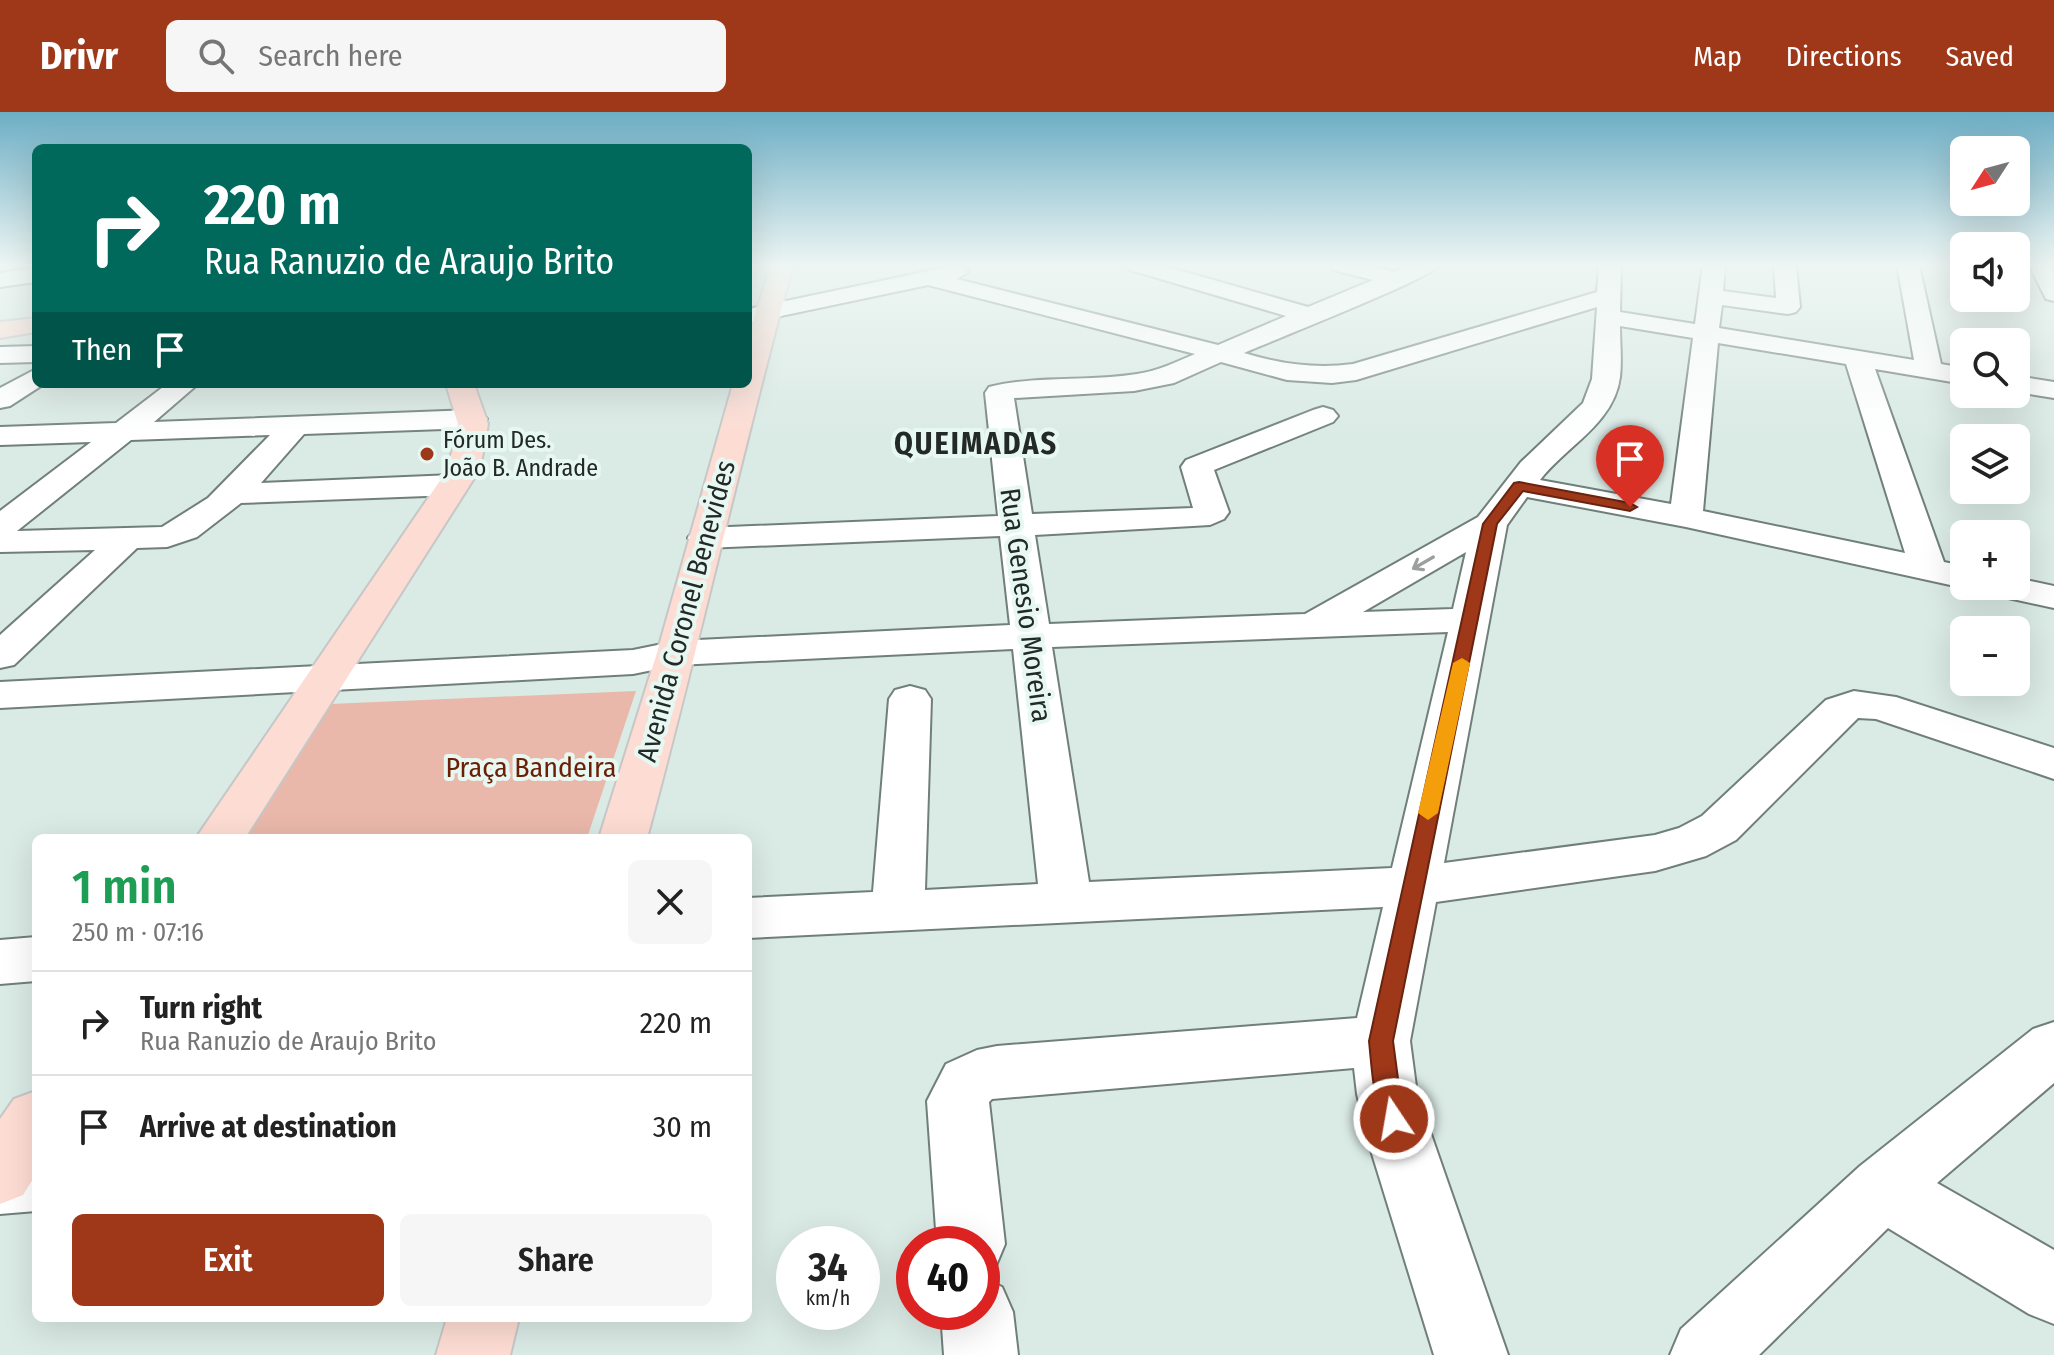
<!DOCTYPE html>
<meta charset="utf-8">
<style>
body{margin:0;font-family:"Fira Sans Condensed",sans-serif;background:#f6f6f6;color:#222;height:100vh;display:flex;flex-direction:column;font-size:30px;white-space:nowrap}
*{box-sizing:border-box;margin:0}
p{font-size:26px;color:#767676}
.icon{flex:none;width:44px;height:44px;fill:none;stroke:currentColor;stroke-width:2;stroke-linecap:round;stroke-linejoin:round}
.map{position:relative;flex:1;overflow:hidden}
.side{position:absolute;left:32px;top:722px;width:720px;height:488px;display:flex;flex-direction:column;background:#fff;border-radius:12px;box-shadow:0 8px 32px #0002}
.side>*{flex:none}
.hud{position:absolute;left:32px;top:32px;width:720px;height:244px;border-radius:12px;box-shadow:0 8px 32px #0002;background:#00695c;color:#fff;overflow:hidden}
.needle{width:52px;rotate:234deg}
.tools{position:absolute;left:1950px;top:24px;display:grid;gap:16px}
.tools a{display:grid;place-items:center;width:80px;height:80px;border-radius:12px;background:#fff;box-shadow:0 8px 32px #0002;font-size:40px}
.speed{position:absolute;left:776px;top:1114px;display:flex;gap:16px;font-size:40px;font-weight:700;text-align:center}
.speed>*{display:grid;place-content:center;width:104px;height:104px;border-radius:50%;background:#fff;box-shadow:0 8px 32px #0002;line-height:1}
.speed small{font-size:20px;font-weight:400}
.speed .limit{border:12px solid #d22;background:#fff;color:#111}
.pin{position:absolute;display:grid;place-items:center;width:68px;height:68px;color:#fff;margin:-82px -34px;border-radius:50% 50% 50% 0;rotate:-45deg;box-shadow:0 0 8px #0007}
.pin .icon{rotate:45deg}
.me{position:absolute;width:88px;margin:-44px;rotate:348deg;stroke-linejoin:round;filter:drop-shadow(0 0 6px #0008)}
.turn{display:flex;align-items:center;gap:28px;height:168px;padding:0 40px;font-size:36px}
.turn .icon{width:104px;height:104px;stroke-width:2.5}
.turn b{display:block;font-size:56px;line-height:68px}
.then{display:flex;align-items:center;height:76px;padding:0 40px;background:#0003;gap:16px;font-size:30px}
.round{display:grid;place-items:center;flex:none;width:84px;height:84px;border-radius:12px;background:#f6f6f6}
.head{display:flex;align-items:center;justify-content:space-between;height:136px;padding:0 40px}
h1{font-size:48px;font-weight:600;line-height:60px;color:#1e9e55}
.button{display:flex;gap:16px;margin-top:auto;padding:16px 40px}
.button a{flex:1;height:92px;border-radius:12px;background:#9f3719;color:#fff;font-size:32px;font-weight:600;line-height:92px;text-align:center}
.button a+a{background:#f6f6f6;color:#222}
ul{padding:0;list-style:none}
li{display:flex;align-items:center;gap:24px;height:104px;padding:0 40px;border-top:2px solid #e0e0e0}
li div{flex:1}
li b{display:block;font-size:30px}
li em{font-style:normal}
header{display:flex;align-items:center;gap:48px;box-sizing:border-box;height:112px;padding:0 40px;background:#9f3719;color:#fff}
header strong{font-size:38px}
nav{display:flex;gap:44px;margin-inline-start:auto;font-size:28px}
.search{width:560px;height:72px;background:#f6f6f6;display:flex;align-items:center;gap:20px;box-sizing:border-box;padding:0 28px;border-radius:12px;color:#767676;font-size:30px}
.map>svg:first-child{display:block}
</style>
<header>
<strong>Drivr</strong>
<div class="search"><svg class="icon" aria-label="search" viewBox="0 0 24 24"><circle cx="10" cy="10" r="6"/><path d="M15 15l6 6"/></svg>Search here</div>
<nav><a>Map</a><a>Directions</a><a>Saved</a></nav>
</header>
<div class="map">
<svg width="2054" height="1243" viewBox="0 0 2054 1243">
<rect width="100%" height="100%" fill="#daeae5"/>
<!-- green -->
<path fill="#e9b8aa" d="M636,579l-49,147h-348l91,-134z"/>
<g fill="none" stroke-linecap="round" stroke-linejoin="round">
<!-- minor casing -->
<g stroke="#707f7a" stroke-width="4">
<g id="minor">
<path d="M957,153l11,7 -11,7 261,66 68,-29 -156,-46 -3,-5h34l147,42 65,-27 -40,-10 -3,-5h37l27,7 16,-7h30c-10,14 -167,75 -196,88 37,11 71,16 109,11l244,-72 2,-27h22l-1,47 75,12 8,-59h22l-2,26 53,7 -2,-33h22l4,42 -4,5 -8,2 -66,-9 -3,23 195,32 -17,-95h22l22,99 23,4v16l-89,-15 69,193 20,4v20h8l-8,2 -278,-61 -159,-30 -20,28 -63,338 211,-28 24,-7 23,-12 124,-116 28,-9 42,6 158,51v31l-178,-60 -18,-1 -122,122 -30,16 -51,15 -219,31 -26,139 7,53 91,261h-74l-65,-211 -12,-50 -3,-26 -362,31 -3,3 16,142 -10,24 -13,5v-29h-45l-10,-143 19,-37 31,-14 20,-4 360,-28 26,-111 -635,31v-40l125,-6 16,-193 6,-9 15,-4 15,4 6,9 -6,191 113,-6 -25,-235 -336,16 -44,9 -633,34v-26l633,-32 44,-9 333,-16 -10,-89 -295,12 -12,-3 -5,-7 5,-7 12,-3 293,-12 -13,-123 4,-6c49,-12 99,-5 148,-13 21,-3 39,-12 58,-20l-267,-69 -180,38v-14zM1597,195l-5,72 -9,24 -62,59 -43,55 -173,97 -256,10 -14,-89 175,-10 14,-6 5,-7 -15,-42 119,-48 5,-6 -5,-6 -10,-3 -10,3 -127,50 -5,7 12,41 -161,6 -18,-116 120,-7 40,-8 47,-21 66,18 45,3 24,-3zM1620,214l73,12 -22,166 -131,-24c26,-34 74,-56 80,-103 2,-17 0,-34 0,-51zM1718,231l128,21 59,189 -202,-42zM1466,440l-13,57 -90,3zM1448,520l-56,236 -303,14 -37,-235z"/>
<path d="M2029,153l21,2 4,7v27l-8,-2z"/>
<path d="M36,156v14l-36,5v-14z"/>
<path d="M36,234v16l-36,1v-16z"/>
<path d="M36,257v15h8l-34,22 -10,2v-20z"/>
<path d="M2016,264l38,6v16l-38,-6z"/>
<path d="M167,272h31l-44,38 318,-12 10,3 5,6 -5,6 -10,3 -168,6 -43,49 192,-8 11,3 5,7 -5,7 -11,3 -212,8 -44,34 -30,10 -30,1 -123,117 -14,3v-33l95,-85 -95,2v-41l91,-69 -91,3v-18l116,-4zM270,323l-62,63 -46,29 -145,4 114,-91z"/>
<path d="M2016,466l38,8v22l-64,-14 -6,-8h32z"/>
<path d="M36,825v44l-36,3v-44z"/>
<path d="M2054,910v61l-117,100 117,67v74l-25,-10 -141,-86 -129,127h-89l11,-26 179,-163 173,-137z"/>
<path d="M36,1037v62l-36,3v-62z"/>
<path d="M982,1166l20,9 11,25 5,43h-74l-3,-43h41z"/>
</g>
</g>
<!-- major casing -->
<g stroke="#c6c7c7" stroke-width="4">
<g id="major">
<path d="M771,153h22c-52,190 -94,382 -146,573h-48l58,-185 76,-269h15v-47z"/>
<path d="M36,206v14l-36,6v-16z"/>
<path d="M446,272h28l14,40 -8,45 -235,369h-49l252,-369 10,-45z"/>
<path d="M36,979v83l-13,21 -23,9v-85l14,-20z"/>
<path d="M447,1206h72l-9,37h-74z"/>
</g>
</g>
<!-- minor -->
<use href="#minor" fill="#fff" fill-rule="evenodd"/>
<!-- major -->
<use href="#major" fill="#fddcd3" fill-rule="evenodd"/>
</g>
<!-- one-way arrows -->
<defs><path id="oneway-shaft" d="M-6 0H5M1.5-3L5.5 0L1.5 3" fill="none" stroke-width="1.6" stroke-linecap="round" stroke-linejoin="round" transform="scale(2)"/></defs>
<use stroke="#9c9f9e" href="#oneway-shaft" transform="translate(1423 451) rotate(150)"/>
<!-- sky -->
<linearGradient id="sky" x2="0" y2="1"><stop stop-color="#6daec5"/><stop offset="0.47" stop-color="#eef6f3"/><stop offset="1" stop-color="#eef6f3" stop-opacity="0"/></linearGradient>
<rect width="2054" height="327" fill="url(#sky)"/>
<!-- route -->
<path fill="#9f3719" stroke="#672410" stroke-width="2" d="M1519,370l111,21 7,4 -7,4 -107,-20 -26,33 -104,517 7,53 7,25 -4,8 -9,4 -9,-4c-12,-27 -13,-57 -16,-86l114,-517 31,-41z"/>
<!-- slow -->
<path fill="#f59e0b" d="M1462,546l8,5 -32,150 -10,7 -10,-7 35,-150z"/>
<!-- markers -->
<circle fill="#9f3719" stroke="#e7f8f2" stroke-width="3" cx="427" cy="342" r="8"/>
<g text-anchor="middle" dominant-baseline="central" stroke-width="8" stroke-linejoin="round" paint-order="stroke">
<!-- far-poi labels -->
<g font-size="24" fill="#232927" stroke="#e7f8f2" text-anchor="start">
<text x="443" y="328">Fórum Des.<tspan x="443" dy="28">João B. Andrade</tspan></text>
</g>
<!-- street labels -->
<g font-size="28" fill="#232927" stroke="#e7f8f2">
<text transform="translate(1026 493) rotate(82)">Rua Genesio Moreira</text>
<text transform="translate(686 499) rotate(-75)">Avenida Coronel Benevides</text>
</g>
<!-- park labels -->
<g font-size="28" fill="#6d1f06" stroke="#e7f8f2">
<text x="531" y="655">Praça Bandeira</text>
</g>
<!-- far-district labels -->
<g font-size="30" font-weight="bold" letter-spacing="2" fill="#232927" stroke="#e7f8f2">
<text x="976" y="332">QUEIMADAS</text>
</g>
</g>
</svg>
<div class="tools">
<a><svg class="needle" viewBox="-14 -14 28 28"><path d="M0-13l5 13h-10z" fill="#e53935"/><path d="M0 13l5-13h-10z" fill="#767676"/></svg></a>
<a><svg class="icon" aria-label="sound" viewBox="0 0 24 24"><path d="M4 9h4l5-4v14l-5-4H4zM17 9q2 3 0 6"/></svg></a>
<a><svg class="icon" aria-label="search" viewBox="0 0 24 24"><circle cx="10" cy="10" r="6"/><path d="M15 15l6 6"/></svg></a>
<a><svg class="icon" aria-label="layers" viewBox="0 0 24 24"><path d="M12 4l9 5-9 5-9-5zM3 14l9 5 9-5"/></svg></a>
<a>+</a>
<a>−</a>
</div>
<div class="speed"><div>34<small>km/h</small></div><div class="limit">40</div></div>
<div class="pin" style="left:1630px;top:395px;background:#d93025"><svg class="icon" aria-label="arrive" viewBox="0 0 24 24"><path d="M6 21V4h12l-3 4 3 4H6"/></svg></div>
<svg class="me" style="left:1394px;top:1007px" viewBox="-20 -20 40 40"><circle r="17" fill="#9f3719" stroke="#fff" stroke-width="3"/><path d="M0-11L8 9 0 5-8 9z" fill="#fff"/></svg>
<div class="hud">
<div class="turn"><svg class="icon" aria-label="right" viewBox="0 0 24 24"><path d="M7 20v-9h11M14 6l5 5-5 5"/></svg><div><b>220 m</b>Rua Ranuzio de Araujo Brito</div></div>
<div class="then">Then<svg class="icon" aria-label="arrive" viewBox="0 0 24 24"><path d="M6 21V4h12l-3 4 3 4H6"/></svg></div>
</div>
<section class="side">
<div class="head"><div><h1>1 min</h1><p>250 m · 07:16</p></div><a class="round"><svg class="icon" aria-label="close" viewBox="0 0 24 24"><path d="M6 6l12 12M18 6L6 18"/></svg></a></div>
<ul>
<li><svg class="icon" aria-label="right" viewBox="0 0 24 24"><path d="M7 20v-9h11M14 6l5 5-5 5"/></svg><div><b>Turn right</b><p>Rua Ranuzio de Araujo Brito</p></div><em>220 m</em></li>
<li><svg class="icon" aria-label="arrive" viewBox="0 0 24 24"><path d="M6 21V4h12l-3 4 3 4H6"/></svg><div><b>Arrive at destination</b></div><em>30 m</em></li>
</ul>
<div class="button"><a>Exit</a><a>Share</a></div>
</section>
</div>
